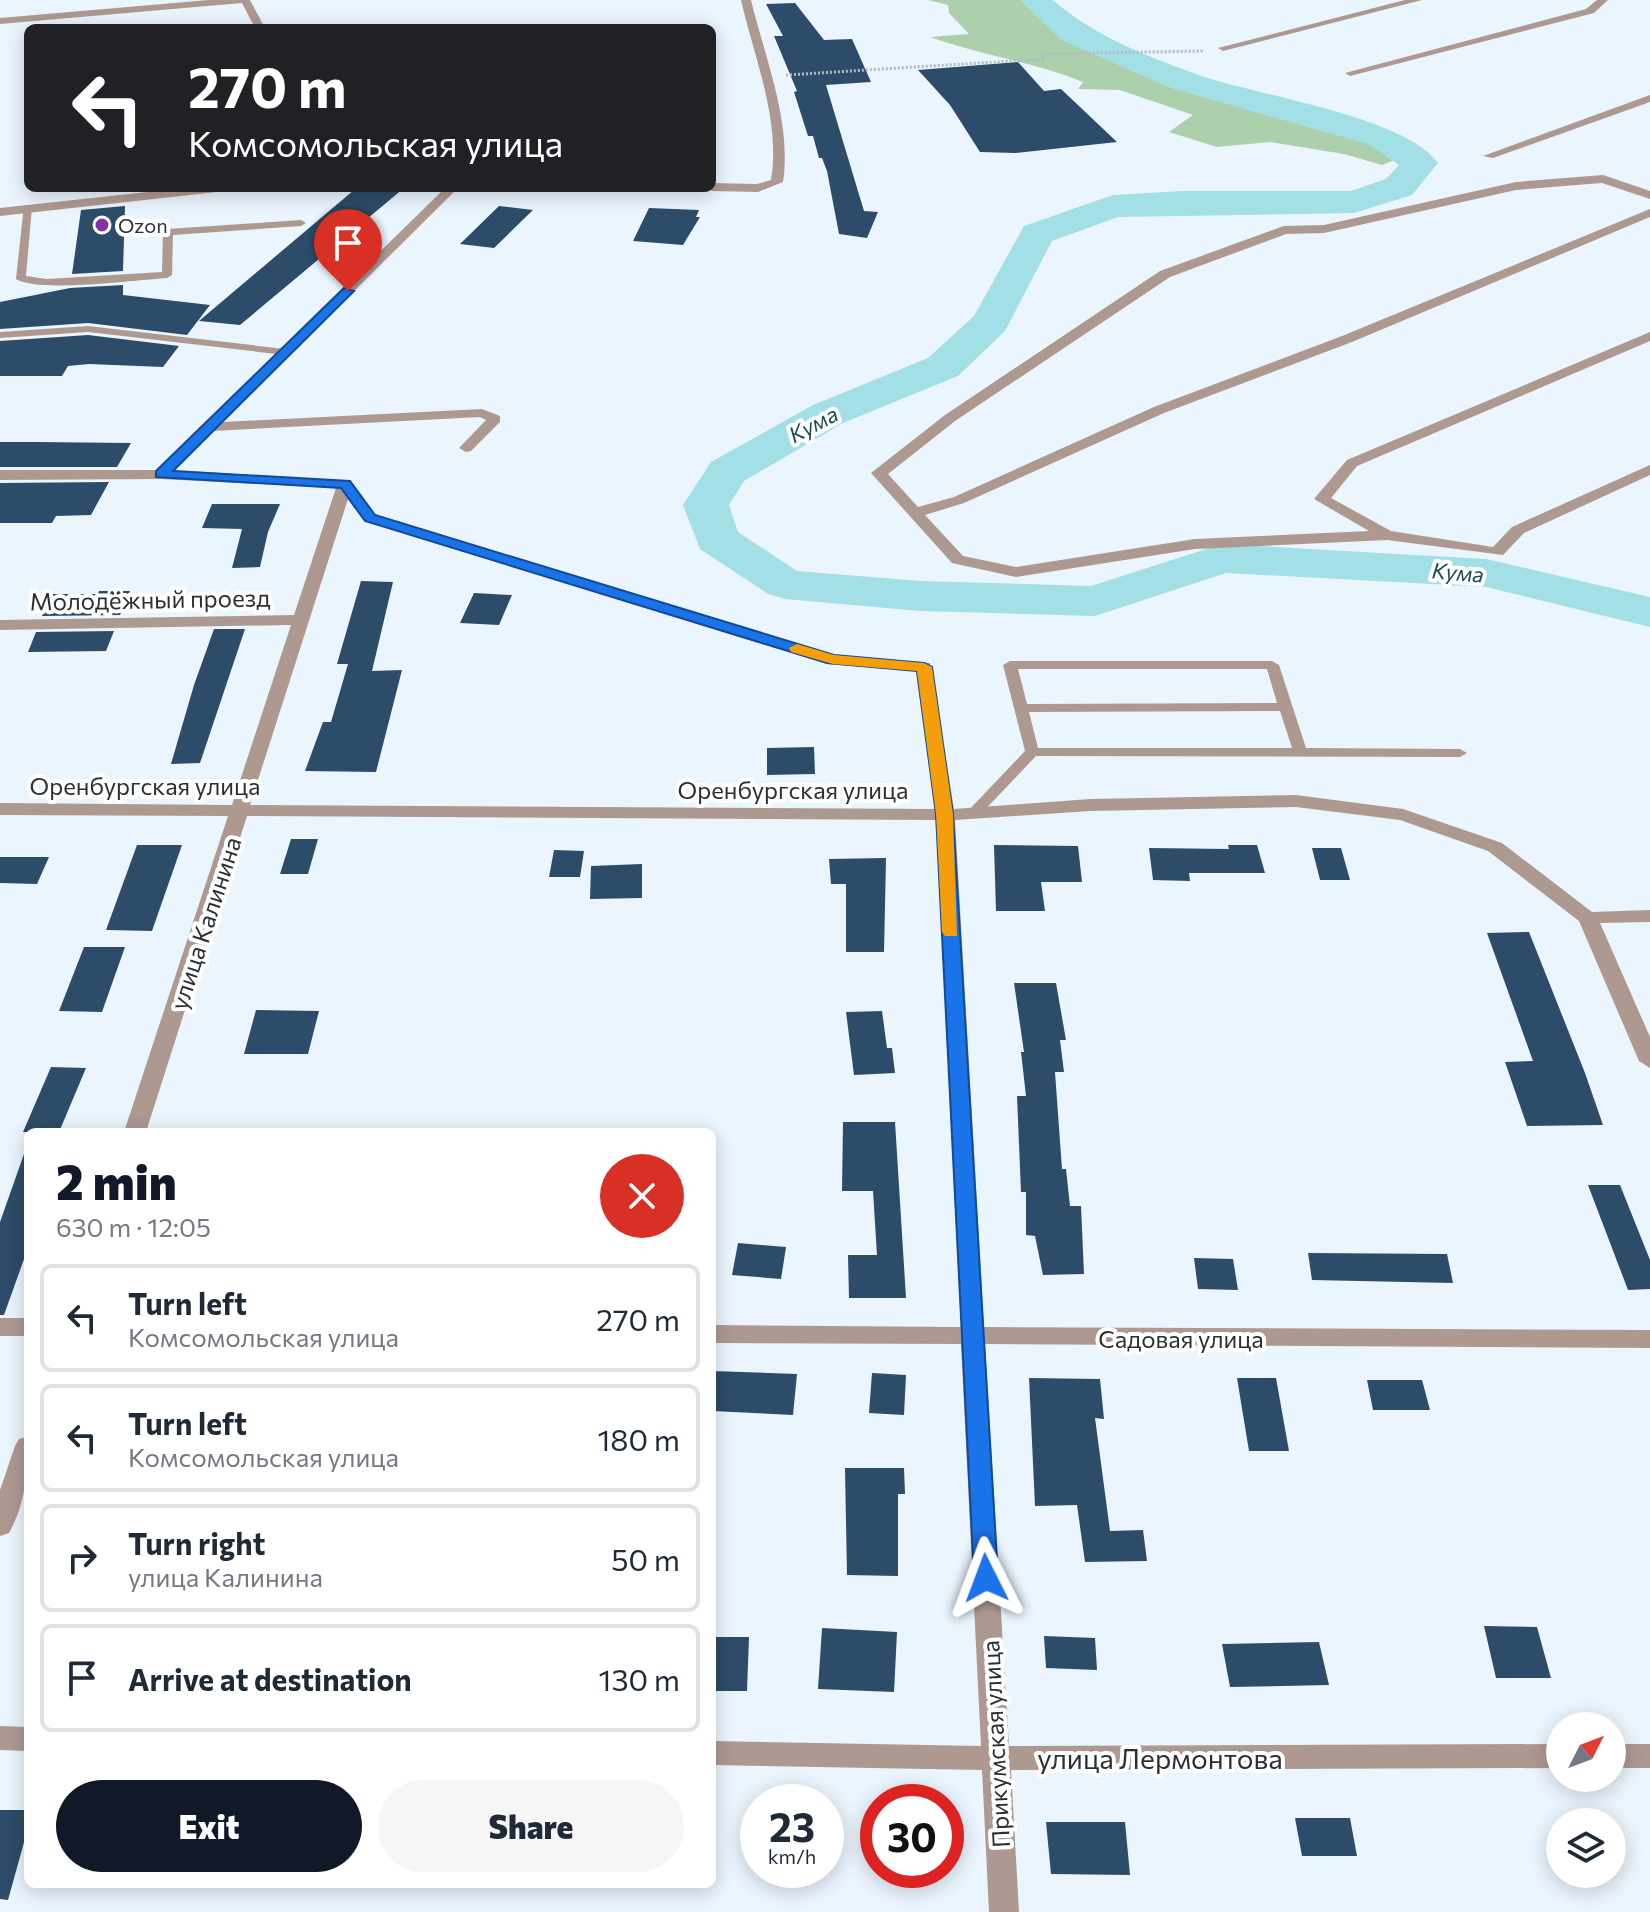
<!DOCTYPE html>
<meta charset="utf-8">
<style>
body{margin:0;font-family:Commissioner,sans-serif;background:#f6f6f7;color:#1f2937;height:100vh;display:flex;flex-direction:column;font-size:30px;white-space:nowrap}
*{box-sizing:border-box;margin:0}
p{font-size:26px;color:#747a83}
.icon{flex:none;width:44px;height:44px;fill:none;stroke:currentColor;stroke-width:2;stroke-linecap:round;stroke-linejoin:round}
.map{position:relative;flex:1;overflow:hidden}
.details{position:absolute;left:24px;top:1128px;width:692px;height:760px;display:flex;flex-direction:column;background:#fff;border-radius:12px;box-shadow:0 4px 20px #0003}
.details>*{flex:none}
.top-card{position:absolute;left:24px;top:24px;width:692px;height:168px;border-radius:12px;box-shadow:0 4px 20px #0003;background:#202124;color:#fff;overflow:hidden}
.needle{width:52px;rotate:48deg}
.fabs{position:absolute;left:1546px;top:1712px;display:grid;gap:16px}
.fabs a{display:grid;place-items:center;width:80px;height:80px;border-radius:50%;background:#fff;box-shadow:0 4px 20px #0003;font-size:40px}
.speed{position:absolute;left:740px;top:1784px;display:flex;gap:16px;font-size:40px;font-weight:700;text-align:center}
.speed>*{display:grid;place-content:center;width:104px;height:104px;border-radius:50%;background:#fff;box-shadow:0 4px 20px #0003;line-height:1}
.speed small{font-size:20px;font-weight:400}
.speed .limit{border:12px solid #d22;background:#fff;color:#111}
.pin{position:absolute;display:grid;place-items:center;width:68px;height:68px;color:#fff;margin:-82px -34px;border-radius:50% 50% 50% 0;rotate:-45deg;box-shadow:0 0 8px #0007}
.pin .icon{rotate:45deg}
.me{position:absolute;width:88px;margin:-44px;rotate:357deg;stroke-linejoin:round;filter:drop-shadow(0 0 6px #0008)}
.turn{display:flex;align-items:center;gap:28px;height:168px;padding:0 32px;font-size:36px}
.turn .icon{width:104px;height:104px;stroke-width:2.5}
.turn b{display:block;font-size:56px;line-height:68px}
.round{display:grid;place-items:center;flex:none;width:84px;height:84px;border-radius:42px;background:#f6f6f7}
.head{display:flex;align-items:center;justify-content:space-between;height:136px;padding:0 32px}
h1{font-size:48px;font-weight:800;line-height:60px;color:#111827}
.primary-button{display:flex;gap:16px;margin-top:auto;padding:16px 32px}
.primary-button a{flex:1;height:92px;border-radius:48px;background:#111827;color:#fff;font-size:32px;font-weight:800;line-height:92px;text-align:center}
.primary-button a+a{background:#f6f6f7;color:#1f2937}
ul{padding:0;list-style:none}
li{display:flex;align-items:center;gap:24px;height:108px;margin:0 16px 12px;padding:0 16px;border:4px solid #e0e1e3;border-radius:12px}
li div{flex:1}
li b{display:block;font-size:30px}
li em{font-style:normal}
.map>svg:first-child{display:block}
</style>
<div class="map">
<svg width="1650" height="1912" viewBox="0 0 1650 1912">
<rect width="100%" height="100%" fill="#ebf5fe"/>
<!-- green -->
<path fill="#add0ac" d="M928,0h93l46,36 108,47 197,56 28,19 -18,7 -38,-11 -74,-12 -53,5 -48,-15 24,-17 -73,-25 -42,-1 5,-7c-49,-20 -103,-27 -153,-45l39,-3 -20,-21 -1,-8z"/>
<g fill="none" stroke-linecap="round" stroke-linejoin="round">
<!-- river -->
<path fill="#a3dfe6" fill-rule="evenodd" d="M1020,0h33c40,35 91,55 140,73 58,22 211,42 245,90l-26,32 -58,18 -236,4 -66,24 -47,90 -47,45 -115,47 -99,58 -15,24 9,27 59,39 123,10 171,5 131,-42 264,15 164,38v30l-164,-40 -260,-14 -131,43 -175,-5 -135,-12 -17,-5 -68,-45 -17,-44 28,-43 102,-57 115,-47 46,-42 50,-90 89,-31 69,-4h169l35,-12 13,-14 -31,-21 -197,-56 -110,-48z"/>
</g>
<!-- building -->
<g fill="#2d4c69">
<path d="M795,3l29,37 28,-1 19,43 -45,3 38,126 14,1 -11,26 -28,-4 -12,-63 -5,-13h-3l-6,-22h-5l-14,-44 3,-1 -23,-55h9l-17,-32z"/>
<path d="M1018,62l26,29 17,-2 56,53 -102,11 -35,-1 -30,-47 -32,-35z"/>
<path d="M404,188l-164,137 -41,-4 155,-131z"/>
<path d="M125,206l-2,65 -51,3 9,-64z"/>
<path d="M499,206l34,4 -39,38 -34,-4z"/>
<path d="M649,208l50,2 -3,7h4l-17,28 -50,-4z"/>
<path d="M123,285v10l87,10 -23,30 -99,-12 -88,6v-27l70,-14z"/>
<path d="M88,335l91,11 -16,21 -74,-3 -21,2 -6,10h-62v-35z"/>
<path d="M0,442h36l95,1 -14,24h-117z"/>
<path d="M109,482l-18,33 -35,1 -4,7h-52v-40z"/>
<path d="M212,504h68l-12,28 -8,35 -28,1 10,-39 -40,-1z"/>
<path d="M361,581l32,1 -21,89 30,-1 -26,102 -71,-1 18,-49h8l17,-58h-11z"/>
<path d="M99,591h31l-10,24 -78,1 10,-22h46z"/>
<path d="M474,593l38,2 -13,30 -39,-2z"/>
<path d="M214,629h31l-45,134 -29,1 23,-79z"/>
<path d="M114,631l-8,20 -78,1 8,-20z"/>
<path d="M814,747l1,27 -48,1v-27z"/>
<path d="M291,839h27l-10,35h-28z"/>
<path d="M137,845h45l-30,86 -46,-1z"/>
<path d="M994,845l84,1 4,36h-41l4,29h-49z"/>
<path d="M1228,845h29l8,28h-76l1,8 -37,-1 -4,-32 80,1z"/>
<path d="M1312,848h29l9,32h-30z"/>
<path d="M554,850l30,1 -4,26h-31z"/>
<path d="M0,857h49l-12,27 -37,-1z"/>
<path d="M886,858l-2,94h-38v-68h-15l-2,-25z"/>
<path d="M642,864v34l-52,1 1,-33z"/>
<path d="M1529,932l56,141 18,52 -76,1 -22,-64 28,-1 -46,-128z"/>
<path d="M84,947h41l-23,65 -43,-1z"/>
<path d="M1014,983h42l10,57h-6l4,32h-9l7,97h4l4,37h11l3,68 -41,1 -8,-39 -9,-1v-43h-5l-4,-96h9l-5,-44h3z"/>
<path d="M256,1010l63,1 -11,43h-64z"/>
<path d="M882,1011l5,37h5l3,25 -41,2 -8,-63z"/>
<path d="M51,1067l35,1 -27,64h-36z"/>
<path d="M843,1122h52l11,176h-57l-1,-43h29l-4,-64h-31z"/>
<path d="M24,1154l4,1v93l-24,67h-4v-93z"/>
<path d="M1588,1185h32l30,75v29l-22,1z"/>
<path d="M738,1243l48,4 -5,32 -49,-4z"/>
<path d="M1308,1253l139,1 6,29 -141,-3z"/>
<path d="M1194,1258l39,1 5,31 -40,-1z"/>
<path d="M712,1371l85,3 -4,41 -81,-4z"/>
<path d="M872,1373l34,2 -2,40 -35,-2z"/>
<path d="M1029,1378l71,1 4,40 -9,-1 15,113 33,-1 4,31 -62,1 -8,-57 -42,1z"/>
<path d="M1237,1378h39l13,73h-40z"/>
<path d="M1367,1380h55l8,30h-57z"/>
<path d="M845,1468h59l1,26h-7v82l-51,-1z"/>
<path d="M1484,1626l53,1 14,51h-55z"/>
<path d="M822,1628l75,4 -3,60 -76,-3z"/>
<path d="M1044,1636l51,2 2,32 -51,-2z"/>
<path d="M712,1637h37l-2,54h-35z"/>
<path d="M1319,1642l10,43 -99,2 -8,-43z"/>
<path d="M0,1810h28v18l-20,72 -8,-1z"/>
<path d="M1295,1818h55l7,38h-55z"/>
<path d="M1046,1822h79l5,53 -79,-1z"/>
</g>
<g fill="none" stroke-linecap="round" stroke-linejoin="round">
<!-- path -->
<path stroke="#b1bac1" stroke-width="3" stroke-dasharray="2 2" stroke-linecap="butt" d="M786,75l258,-16 -3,-5 162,-3"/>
<!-- lane -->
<g fill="#ae9991" fill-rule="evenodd">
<path d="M24,205l8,2 -6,69 21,3 115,-7 1,-40 5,-3 133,-9 5,3 -5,3 -128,9 -1,40 -5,3c-31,2 -129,15 -151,1z"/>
<path d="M88,326l197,23 6,3 -6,3 -197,-23 -88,6v-6z"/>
<path d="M1010,661h262l7,4 27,83 154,1 7,4 -7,4 -424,-1 -59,62h-10l-2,-3 2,-3 58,-61 -22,-86zM1018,669h249l10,34 -250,1zM1280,711l12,37h-254l-9,-36z"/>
</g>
<!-- street -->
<g fill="#ae9991" fill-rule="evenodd">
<path d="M209,0h41l15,28h-10l-13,-25 -242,21v-6z"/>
<path d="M741,0h10c14,58 41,122 32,182l-25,10 -46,-1 -5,-3h5v-5l45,1 14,-4c10,-59 -17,-123 -30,-180z"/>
<path d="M1405,0h17l-199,51 -5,-3z"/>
<path d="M1597,0h11l-14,13 -244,63 -5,-3 241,-64z"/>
<path d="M1650,95v7l-157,56 -10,-2z"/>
<path d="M1603,175l47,16v8l-48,-16 -86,7 -192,43 -38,1 -116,43 -215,144 -67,53 30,33 36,-10 200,-90 188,-71 308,-127v8l-298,125 -188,71 -200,90 -39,12 38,41 53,11 179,-28 174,-8 -55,-32 33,-39 303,-128v9l-293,125 -26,32 60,33 102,16 19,-20 138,-62v10l-126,58 -21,22 -116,-15 -192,9 -179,28 -64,-14 -81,-90 74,-58 215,-144 124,-45 40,-1 192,-43z"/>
<path d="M184,188h39l-6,4 -217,24v-8z"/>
<path d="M445,188h13l-236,234 260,-13 18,7v6l-29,29 -5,1 -7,-4 27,-28 -6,-3 -267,14 -40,39 177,11 25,34 459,140 96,8 24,146 136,-10 206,-4 107,14 99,34 90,69 58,-2v12l-50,1 50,114v31l-11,-7 -60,-140 -91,-70 -88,-31 -104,-13 -206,4 -135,9 29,507 666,3v18l-665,-4 24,402 551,-2v24l-549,2 8,142h-30l-7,-142 -270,-5v-24l269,5 -20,-402 -249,-1v-18l249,2 -25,-507 -689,-4 -101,316h-22l104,-316 -228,-1v-12l232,2 59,-180 -291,5v-10l294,-5 42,-127 -175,-9 -161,1v-10h157zM348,499l17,22 462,143 89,7 19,138 -685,-4z"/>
<rect x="0" y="1318" width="28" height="18"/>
<path d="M28,1437c0,34 -2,65 -19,96l-9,3v-46l15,-44 4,-7z"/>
<path d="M0,1726l28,1v24l-28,-1z"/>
<rect x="1612" y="1744" width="38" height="24"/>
</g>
</g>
<!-- route -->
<path fill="#1a73e8" stroke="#114b97" stroke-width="2" d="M344,288l10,3 -181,180 177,10 25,34 459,140 90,8 8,4 21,147 45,764 -3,7h-17l-4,-7 -38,-764 -19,-143 -90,-8 -462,-142 -24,-33 -185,-11v-6z"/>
<!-- slow -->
<path fill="#f59e0b" d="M797,644l37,11 90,8 8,4 21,147 4,122h-12l-3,-4 -6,-118 -19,-143 -84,-7 -42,-12 -2,-4z"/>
<!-- markers -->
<circle fill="#8033a5" stroke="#fff" stroke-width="3" cx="102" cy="225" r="8"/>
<g text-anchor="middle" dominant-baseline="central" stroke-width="8" stroke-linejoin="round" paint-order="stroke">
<!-- far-poi labels -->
<g font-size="20" fill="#2c3033" stroke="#fff" text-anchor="start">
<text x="118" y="225">Ozon</text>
</g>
<!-- far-water labels -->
<g font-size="22" font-style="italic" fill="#194d52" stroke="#fff">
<text transform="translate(813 424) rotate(-28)">Кума</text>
<text transform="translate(1458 572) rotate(5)">Кума</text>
</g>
<!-- street labels -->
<g font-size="24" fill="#2c3033" stroke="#fff">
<text transform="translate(150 599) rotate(-1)">Молодёжный проезд</text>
<text x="145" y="785">Оренбургская улица</text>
<text x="793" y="789">Оренбургская улица</text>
<text transform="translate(205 923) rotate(-72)">улица Калинина</text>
<text x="1181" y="1338">Садовая улица</text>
<text transform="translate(995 1744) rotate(-93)">Прикумская улица</text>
</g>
<!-- near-street labels -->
<g font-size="28" fill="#2c3033" stroke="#fff">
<text x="1160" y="1758">улица Лермонтова</text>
</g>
</g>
</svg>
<div class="fabs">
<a><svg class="needle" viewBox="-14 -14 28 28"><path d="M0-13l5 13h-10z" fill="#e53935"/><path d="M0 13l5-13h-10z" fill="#747a83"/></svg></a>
<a><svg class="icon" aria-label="layers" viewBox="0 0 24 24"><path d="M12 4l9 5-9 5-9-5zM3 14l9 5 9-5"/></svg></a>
</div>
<div class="speed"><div>23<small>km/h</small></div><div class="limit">30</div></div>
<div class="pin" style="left:348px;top:291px;background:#d93025"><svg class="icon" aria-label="arrive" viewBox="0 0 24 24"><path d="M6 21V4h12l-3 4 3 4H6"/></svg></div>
<svg class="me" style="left:986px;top:1578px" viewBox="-20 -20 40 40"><path d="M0-17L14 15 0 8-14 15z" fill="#1a73e8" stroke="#fff" stroke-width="4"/></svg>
<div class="top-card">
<div class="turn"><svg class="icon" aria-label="left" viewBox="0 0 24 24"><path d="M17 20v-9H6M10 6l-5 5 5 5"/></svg><div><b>270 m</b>Комсомольская улица</div></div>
</div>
<section class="details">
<div class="head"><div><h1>2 min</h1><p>630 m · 12:05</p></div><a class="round" style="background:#d93025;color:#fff"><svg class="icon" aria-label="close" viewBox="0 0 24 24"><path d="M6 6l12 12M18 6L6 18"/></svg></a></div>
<ul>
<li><svg class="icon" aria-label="left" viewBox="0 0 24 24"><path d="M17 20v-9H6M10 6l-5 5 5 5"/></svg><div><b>Turn left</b><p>Комсомольская улица</p></div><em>270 m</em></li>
<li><svg class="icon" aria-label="left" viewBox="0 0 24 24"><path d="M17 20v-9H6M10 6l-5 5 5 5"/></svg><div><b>Turn left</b><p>Комсомольская улица</p></div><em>180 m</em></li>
<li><svg class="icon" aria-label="right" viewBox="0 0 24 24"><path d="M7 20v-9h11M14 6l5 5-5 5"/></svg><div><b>Turn right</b><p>улица Калинина</p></div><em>50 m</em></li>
<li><svg class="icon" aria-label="arrive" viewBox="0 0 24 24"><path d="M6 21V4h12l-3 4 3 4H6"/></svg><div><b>Arrive at destination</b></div><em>130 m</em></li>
</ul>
<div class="primary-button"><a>Exit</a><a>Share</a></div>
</section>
</div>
